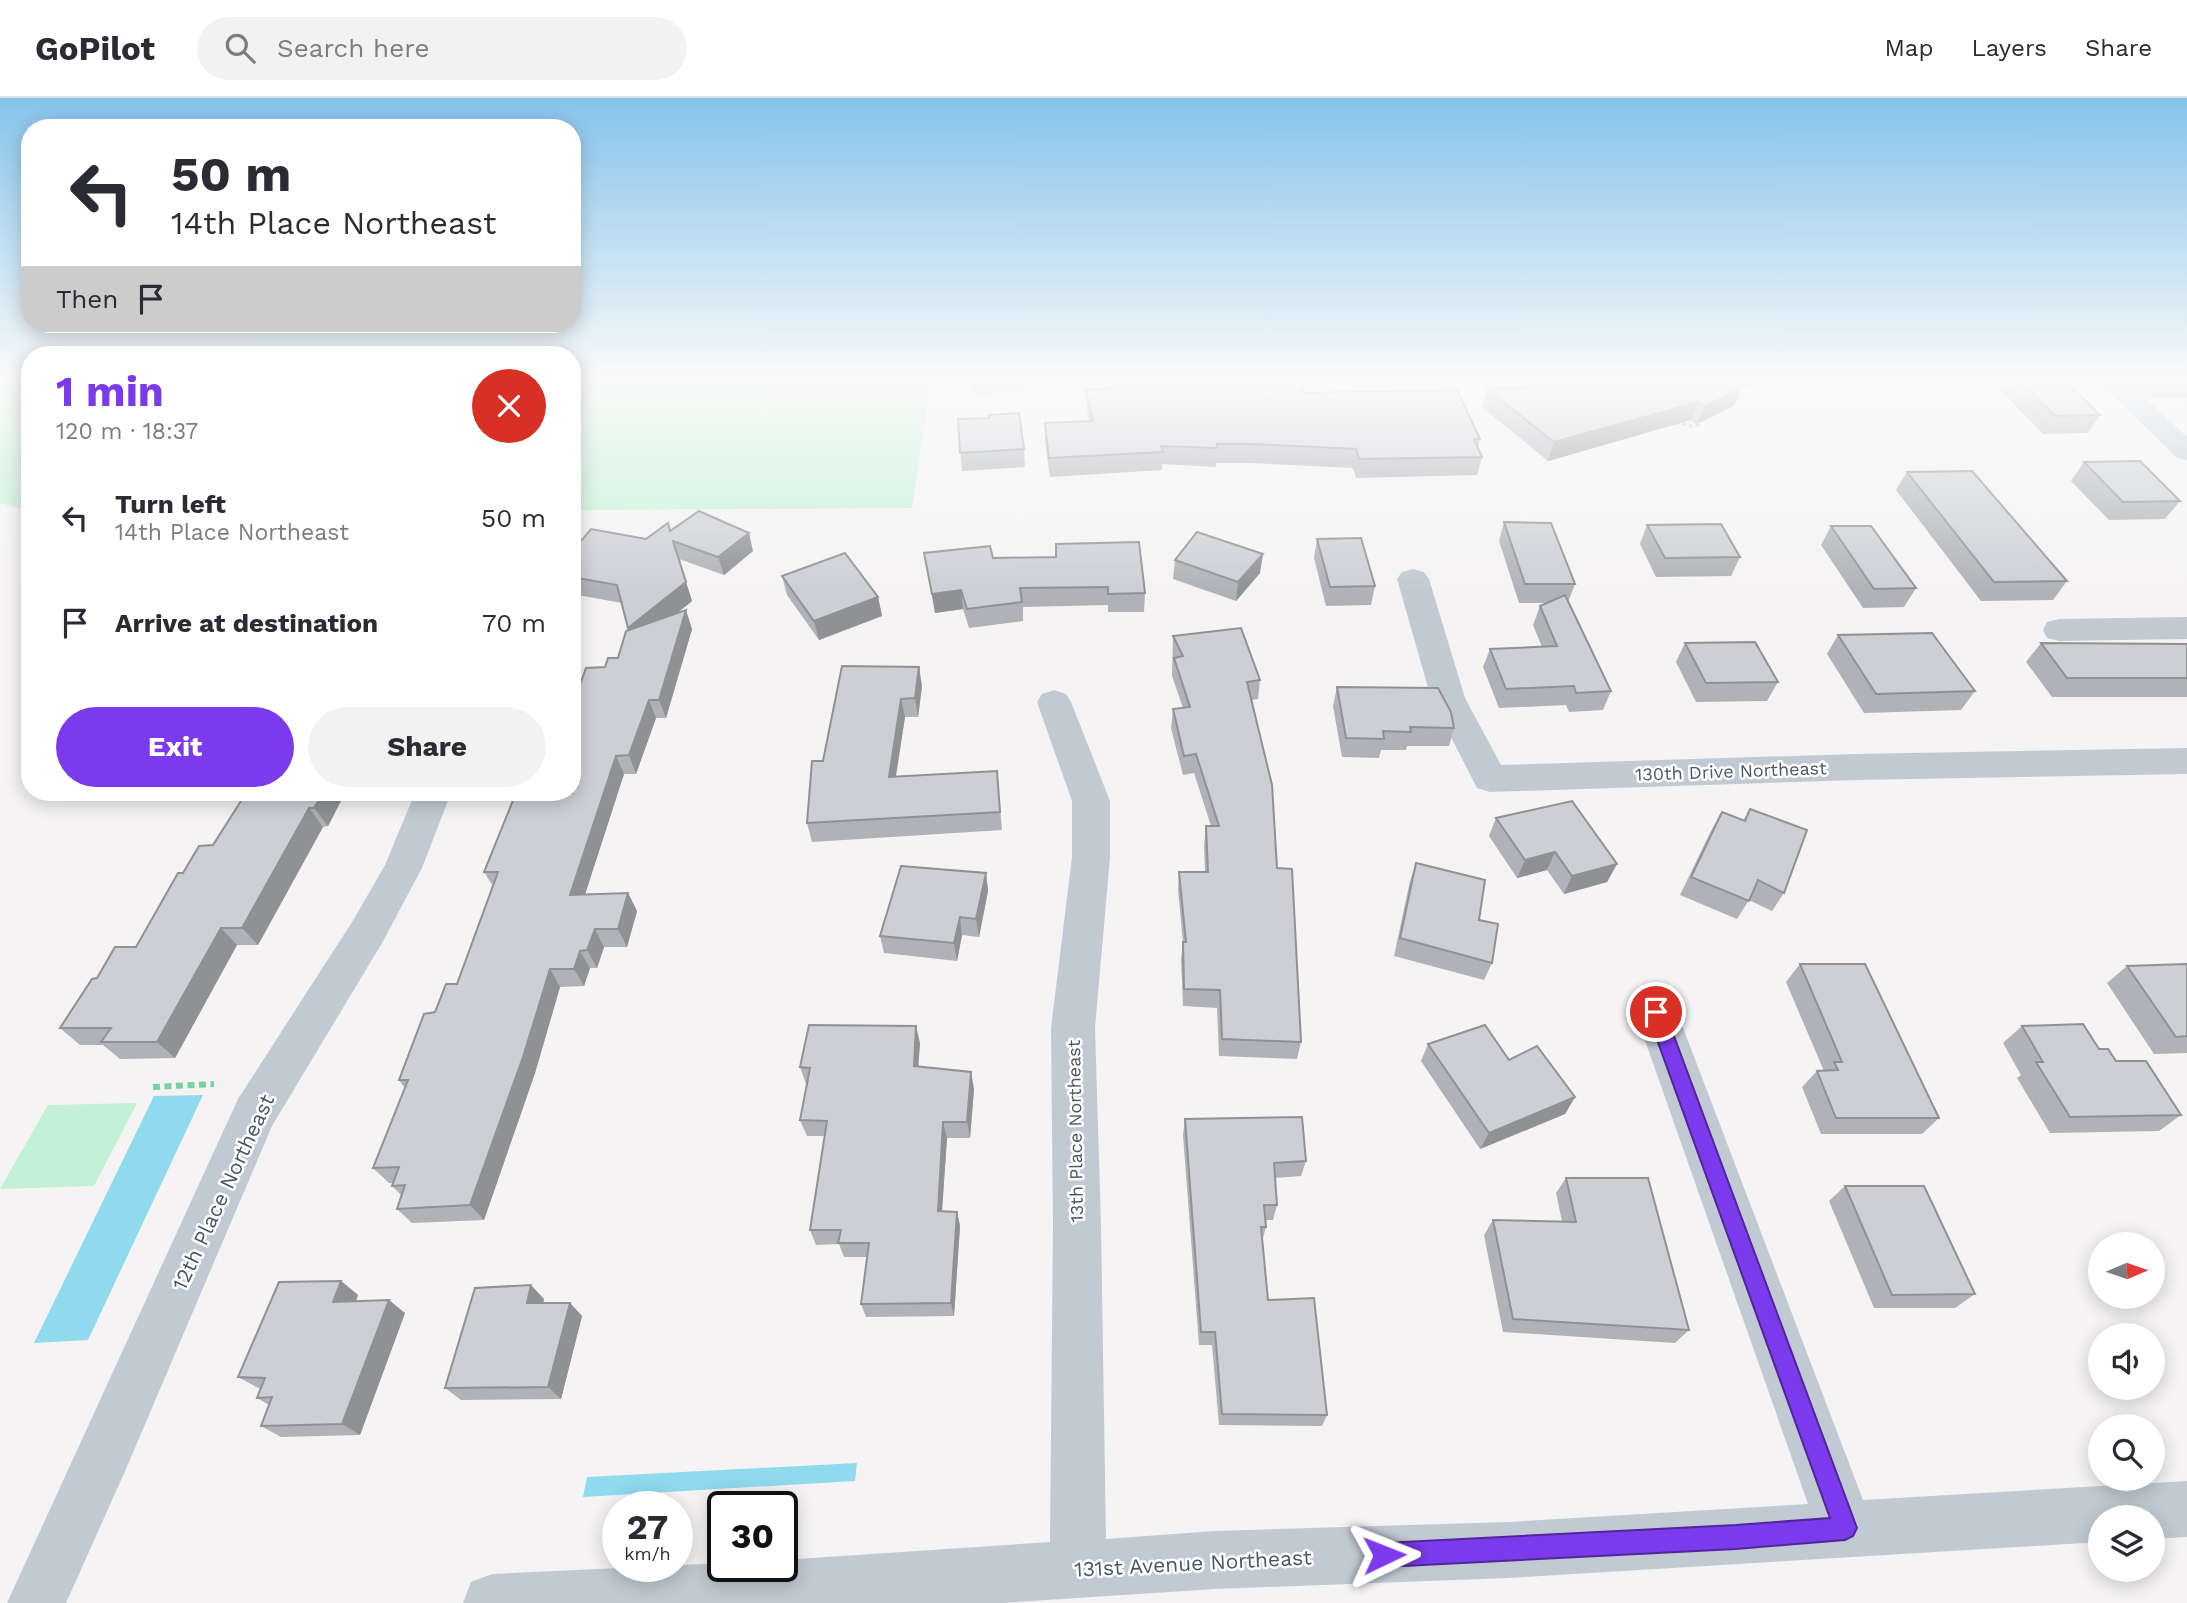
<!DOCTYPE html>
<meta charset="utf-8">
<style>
body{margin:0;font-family:"Work Sans",sans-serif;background:#f2f2f3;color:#2b2b33;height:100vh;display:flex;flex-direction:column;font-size:26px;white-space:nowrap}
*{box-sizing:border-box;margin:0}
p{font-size:23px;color:#7c7c81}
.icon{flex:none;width:38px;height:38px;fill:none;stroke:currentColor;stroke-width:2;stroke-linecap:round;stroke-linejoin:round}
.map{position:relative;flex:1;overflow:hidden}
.panel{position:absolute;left:21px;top:248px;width:560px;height:455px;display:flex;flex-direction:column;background:#fff;border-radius:28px;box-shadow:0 4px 18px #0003}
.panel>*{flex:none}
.hud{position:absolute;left:21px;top:21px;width:560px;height:214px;border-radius:28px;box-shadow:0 4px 18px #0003;background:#fff;color:#2b2b33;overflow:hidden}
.needle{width:46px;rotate:88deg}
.fabs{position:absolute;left:2088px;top:1134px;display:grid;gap:14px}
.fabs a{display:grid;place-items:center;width:77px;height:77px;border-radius:50%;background:#fff;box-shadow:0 4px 18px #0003;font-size:35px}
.speed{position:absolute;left:602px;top:1393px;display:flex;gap:14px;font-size:35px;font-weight:700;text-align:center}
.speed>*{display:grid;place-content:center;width:91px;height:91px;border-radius:50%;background:#fff;box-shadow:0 4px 18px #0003;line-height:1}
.speed small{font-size:18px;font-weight:400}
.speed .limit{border:4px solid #111;border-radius:10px;background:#fff;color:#111}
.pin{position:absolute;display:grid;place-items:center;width:60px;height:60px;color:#fff;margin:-30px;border:4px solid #fff;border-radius:50%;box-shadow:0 2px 7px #0007}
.me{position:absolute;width:77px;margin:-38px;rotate:88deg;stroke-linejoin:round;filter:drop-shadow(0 0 5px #0008)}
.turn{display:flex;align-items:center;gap:24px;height:147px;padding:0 35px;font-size:32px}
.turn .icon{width:91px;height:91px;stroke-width:2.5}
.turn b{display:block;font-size:49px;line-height:60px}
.then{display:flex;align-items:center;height:66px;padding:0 35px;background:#0003;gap:14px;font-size:26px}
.round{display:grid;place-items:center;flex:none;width:74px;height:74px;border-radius:37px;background:#f2f2f3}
.summary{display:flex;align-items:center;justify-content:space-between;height:119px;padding:0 35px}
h1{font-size:42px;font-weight:700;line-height:52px;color:#7c3aed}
.button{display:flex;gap:14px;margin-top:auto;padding:14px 35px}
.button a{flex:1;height:80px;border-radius:42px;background:#7c3aed;color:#fff;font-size:28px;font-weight:700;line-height:80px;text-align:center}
.button a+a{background:#f2f2f3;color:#2b2b33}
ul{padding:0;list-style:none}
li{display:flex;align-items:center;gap:21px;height:105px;padding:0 35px}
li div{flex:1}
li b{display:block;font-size:26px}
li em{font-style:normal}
header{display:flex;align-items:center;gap:42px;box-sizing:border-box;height:98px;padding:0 35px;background:#fff;border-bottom:2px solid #e1e1e2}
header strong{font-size:33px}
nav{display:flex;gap:38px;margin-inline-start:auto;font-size:24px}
.search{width:490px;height:63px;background:#f2f2f3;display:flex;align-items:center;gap:18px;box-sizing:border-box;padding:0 24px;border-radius:38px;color:#7c7c81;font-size:26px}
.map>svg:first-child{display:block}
</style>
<header>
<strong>GoPilot</strong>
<div class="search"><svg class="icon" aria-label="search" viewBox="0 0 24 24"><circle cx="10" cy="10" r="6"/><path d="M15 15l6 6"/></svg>Search here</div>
<nav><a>Map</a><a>Layers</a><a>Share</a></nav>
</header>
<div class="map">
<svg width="2187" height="1505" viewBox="0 0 2187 1505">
<rect width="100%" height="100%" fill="#f5f3f3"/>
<!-- green -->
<g fill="#c3f1d5">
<path d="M0,283h30v130l-30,-8z"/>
<path d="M572,283h359l-19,127 -340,2z"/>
<path d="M137,1005l-43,83 -94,3 48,-84z"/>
</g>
<!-- water -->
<g fill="#90daee">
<path d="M203,997l-115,245 -54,3 120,-247z"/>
<path d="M857,1365l-2,18 -272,16 4,-20z"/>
</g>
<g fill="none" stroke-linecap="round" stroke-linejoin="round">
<!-- path-far1 -->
<path stroke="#7ad0a6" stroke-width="3.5" stroke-dasharray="4.5 2.5" stroke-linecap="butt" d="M1675,323l16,5 10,-1"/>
<!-- path -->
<path stroke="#7ad0a6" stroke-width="6" stroke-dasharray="7 4.5" stroke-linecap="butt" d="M153,989l61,-3"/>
<!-- minor -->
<g fill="#c1cad2" fill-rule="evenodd">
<path d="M974,283h61l-4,6 -48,8 -9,-2 -4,-6z"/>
<path d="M2099,283l88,1v16h-42l42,39v23l-10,-2z"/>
<path d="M1413,471l11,3 5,7 36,119 36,67 355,-11 331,-6v26l-331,6 -366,12 -13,-4 -46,-90 -34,-119 5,-7z"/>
<path d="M2187,519v22l-128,2 -12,-3 -4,-8 4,-8 12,-3z"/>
<path d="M1054,592l12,4 5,8 39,99v56l-15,171 6,197 5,314 109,-8 293,-9 300,-18 -173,-492 6,-13 15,-5 15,5 6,13 186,488 324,-19v56l-35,2v-22h-52v25l-592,36 -293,11 -213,14h-539l8,-21 21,-8 231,-11v3h59v-6l268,-18 3,-317 -2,-197 21,-171v-56l-35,-99 5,-8z"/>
<path d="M415,695h36l-29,75 -40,75 -110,183 -146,343 -60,134h-59l231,-504 116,-180 31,-54z"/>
</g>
</g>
<!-- wall -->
<g fill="#b0b2b7">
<path d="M1523,283h228l-2,4 -8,4 -7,17 -37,18 -6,-4 -143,41 -66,-54 5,-18 34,-1z"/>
<path d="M1991,283h74l35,34 -12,18 -45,1z"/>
<path d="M1115,287l188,8 177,46 -2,8 4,10 -5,18 -121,3 -3,-10 -103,-5h-34v4l-54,-3v6l-112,7 -5,-35v-19l44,-2 -2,-13 -1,-18 29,-2z"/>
<path d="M958,321l66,30 1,18 -63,4z"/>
<path d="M2084,364l96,39 -15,18 -56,1 -38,-39z"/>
<path d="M1907,374l160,109 -14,19 -72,1 -85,-111z"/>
<path d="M1504,424l71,62 -7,18 43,89 -8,19 -34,2 -3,-7 -67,3 -16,-41 7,-18 52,-2 -9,-22 7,-19 8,-3h-29l-20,-62z"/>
<path d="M1647,427l93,32 -9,19 -75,1 -16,-33z"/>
<path d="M1831,428l85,62 -12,19 -41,1 -42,-63z"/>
<path d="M670,433l83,20 -29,24 -45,-16 13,42 -16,13 16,15 -26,89h-10l-20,56h-12l-39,120 43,-1 9,18 -10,36h-23l-7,21h-7l-6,18 -24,1 -25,86 -51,147 -72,3 -15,-14 4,-14 -9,-9 2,-3h-5l-16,-15 32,-80 -6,-8 36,-68 22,-28 36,-98 -9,-14 30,-76 -2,-3h60l33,-126 13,-9 11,-27 -7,-28 -50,-9v-55l10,1 64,-1z"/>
<path d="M1317,441l58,47 -4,19 -45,1 -12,-48z"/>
<path d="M924,455l69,5 152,35 -1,19h-36v-7l-85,2v14l-54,7 -6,-19 -28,4z"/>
<path d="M1175,462l85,13 -24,28 -63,-22z"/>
<path d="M782,478l96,21 4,19 -63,24 -32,-45z"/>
<path d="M1838,537l137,56 -14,19 -97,3 -37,-59z"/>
<path d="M1173,538l87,44 -2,19 -6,1 49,342 -4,17 -78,-3 -2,-48 -34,-2 -2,-47 2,-17 -5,-52 1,-18h26l-1,-27 2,-19h5l-17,-53 -11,2 -12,-47 2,-19 10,-1 -11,-32z"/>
<path d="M1685,545l93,39 -11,19 -71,1 -20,-40z"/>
<path d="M2041,545l146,1v53h-135l-26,-35z"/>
<path d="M842,568l80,20 -4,31h-13l-10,60 102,-6 5,59 -190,12 -5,-19 16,-62z"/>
<path d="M1337,589l117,41 -5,18h-42l-1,4h-25l-2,8 -37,-1 -9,-51z"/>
<path d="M246,695h99l-17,33 -5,1 -65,118h-21l-62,113 -55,1 -17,-14h-23l-20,-17 37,-50 39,-31 47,-74 30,-28z"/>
<path d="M1750,711l34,84 -12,18 -23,-11 -12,19 -57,-24 31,-64 11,-19 21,9z"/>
<path d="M1496,720l121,46 -10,18 -43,12 -17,-24 -30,8 -28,-42z"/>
<path d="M1416,765l63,57 13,43 -8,17 -90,-24 16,-75z"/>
<path d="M986,775l2,18 -9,46 -17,-2 -5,26 -73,-8 -4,-17z"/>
<path d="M1800,866l139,154 -17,16h-101l-19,-47 15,-16h7l-38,-89z"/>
<path d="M2187,866v89l-33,1 -47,-71 20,-17z"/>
<path d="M2022,928l77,23 17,12 65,54 -22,16 -109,2 -33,-55 4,-3 -18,-32z"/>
<path d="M920,945l-2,24 56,22 -4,49h-23l-5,73 15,1 3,14 -6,90 -88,1 -5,-13 6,-47h-23l-5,-13 -23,1 -6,-15 15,-94h-18l-7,-16 7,-36h-1l-6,-17z"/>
<path d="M1428,946l81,16 66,37 -10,17 -85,35 -59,-88z"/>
<path d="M1185,1021l121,42 -5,15 -26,2 2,27 -4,15h-8l1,7 -4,14 6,59 59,115 -5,11 -103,-1 -7,-80h-13l-16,-210z"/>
<path d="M1566,1080l123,152 -14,13 -172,-11 -19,-97 9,-15 69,1 -6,-28z"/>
<path d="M1845,1088l130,108 -20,14h-81l-45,-107z"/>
<path d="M341,1183l17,14 -2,6 49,12 -45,122 -79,2 -20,-11 8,-21 -12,-7 3,-9 -22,-12z"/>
<path d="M544,1201l-1,4h27l12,13 -21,83 -100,1 -16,-12z"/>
</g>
<!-- shaded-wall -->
<g fill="#909195">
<path d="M1729,283h22l-2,4 -8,4 -7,17 -37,18 8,-18z"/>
<path d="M1698,304l-7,18 -143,41 6,-19z"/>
<path d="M749,435l4,18 -29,24 -6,-18z"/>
<path d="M1263,456l-3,19 -24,28 2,-19z"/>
<path d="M686,484l6,19 -57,46 -7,-19z"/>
<path d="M961,492l2,19 -28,4 -3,-19z"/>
<path d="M878,499l4,19 -63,24 -5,-19z"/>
<path d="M686,512l6,19 -26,89 -7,-18z"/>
<path d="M919,569l3,19 -4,31 -3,-19z"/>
<path d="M901,601l4,18 -12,79 -4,-19z"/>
<path d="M649,602l7,18 -20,56 -7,-19z"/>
<path d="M616,658l8,18 -45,139 -9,-18z"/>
<path d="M323,695h22l-17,33 -14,-18z"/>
<path d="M309,710l14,19 -65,118 -16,-17z"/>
<path d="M1555,754l-8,18 -30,8 8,-18z"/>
<path d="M1617,766l-10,18 -43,12 8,-18z"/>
<path d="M986,775l2,18 -9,46 -3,-18z"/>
<path d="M628,795l9,18 -10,36 -9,-18z"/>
<path d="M960,819l2,18 -5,26 -3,-18z"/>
<path d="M221,830l16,17 -62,113 -18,-16z"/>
<path d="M595,831l9,18 -7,21 -10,-18z"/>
<path d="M580,853l10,17 -6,18 -10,-17z"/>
<path d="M550,871l10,18 -25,86 -51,147 -14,-15z"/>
<path d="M916,928l4,17 -3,40 -3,-17z"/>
<path d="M971,974l3,17 -4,49 -3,-16z"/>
<path d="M1575,999l-10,17 -85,35 9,-16z"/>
<path d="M943,1024l4,16 -6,87 -3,-14z"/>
<path d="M957,1114l3,14 -6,90 -3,-13z"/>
<path d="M341,1183l17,14 -7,20 -18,-13z"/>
<path d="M531,1187l13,14 -4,17 -13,-13z"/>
<path d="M389,1202l16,13 -45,122 -18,-11z"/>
<path d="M570,1205l12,13 -21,83 -13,-12z"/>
</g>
<!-- building -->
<g fill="#cdcfd5" stroke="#909195" stroke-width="2">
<path d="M1181,283h121l1,12 154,-3 23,49h-6l8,18 -123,2 -3,-10 -104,-5h-35v4l-56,-2 2,6 -114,6 -4,-35 48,-2 -7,-31 30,-2 -1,-3z"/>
<path d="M1533,283h196l13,7 -37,18 -7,-4 -144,40 -67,-53 55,-2z"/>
<path d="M2020,283h45l35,34 -45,1z"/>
<path d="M1019,315l5,36 -64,4 -2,-34 31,-1v-3z"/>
<path d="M2140,363l40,40 -57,1 -39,-40z"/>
<path d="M1972,373l95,110 -73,1 -87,-110z"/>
<path d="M699,413l50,22 -31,24 -45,-16 13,41 -58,46 -11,-43 -45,-8v-38l10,1 9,-11 55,10 22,-16 2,8z"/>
<path d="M1504,424l47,1 24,61h-50z"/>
<path d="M1721,426l19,33 -75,1 -18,-33z"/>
<path d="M1831,428h40l45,62 -42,1z"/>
<path d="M1197,434l66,22 -25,28 -63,-22z"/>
<path d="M1361,440l14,48 -45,1 -13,-48z"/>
<path d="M1139,444l6,51 -37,1v-7l-88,1 2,14 -55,7 -6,-19 -29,4 -8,-41 66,-7 3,12 63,-1v-13z"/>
<path d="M845,455l33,44 -64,24 -32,-45z"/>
<path d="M1565,497l46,96 -35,2 -2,-7 -68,3 -16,-40 67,-3 -17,-40z"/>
<path d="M686,512l-27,90h-10l-20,55 -13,1 -46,139 58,-2 -10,36h-23l-8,21 -7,1 -6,18h-24l-27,88 -53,148 -73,4 8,-24 -13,1 7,-19 -26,1 35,-88h-9l25,-66 11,-2 11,-28h11l41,-112h-14l32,-79h56v-86l14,-39 19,-1 3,-9h10l8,-27z"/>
<path d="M1241,530l19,52 -13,2 25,103 5,83 15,1 9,173 -79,-3 -2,-49 -36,-1 -1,-47h3l-7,-70h29l-2,-46h13l-23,-72 -12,2 -11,-47 17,-2 -16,-49 9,-2 -10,-20z"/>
<path d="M1932,535l43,58 -99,3 -38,-59z"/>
<path d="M1755,544l23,40 -72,1 -21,-40z"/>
<path d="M2041,545l146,1v34h-120z"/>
<path d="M842,568l77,1 -4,31 -14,1 -12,78 108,-6 3,41 -193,11 5,-62h11z"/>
<path d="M1337,589l101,1 13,24 3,16 -44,-1 1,5 -28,-1 1,8 -38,-1z"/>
<path d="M246,695h77l-9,15h-5l-67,120h-21l-64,114h-56l10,-14h-51l32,-49 5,-1 18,-31h21l42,-74h5l16,-27 14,-1z"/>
<path d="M1572,703l45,63 -45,12 -17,-24 -30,8 -29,-42z"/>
<path d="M1750,711l57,21 -23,63 -26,-13 -9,21 -58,-24 31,-65 23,9z"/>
<path d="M1416,765l69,17 -6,40 19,4 -6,39 -92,-25z"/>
<path d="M901,768l85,7 -10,46 -16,-2 -6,26 -74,-7z"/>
<path d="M1800,866h65l74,154h-103l-19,-47 21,-1 -4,-8h8z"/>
<path d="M2187,866v72l-11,1 -49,-71z"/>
<path d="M2083,926l16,25h9l8,12h30l35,54 -111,2 -34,-55h7l-21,-36z"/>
<path d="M809,927l107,1 -2,40 57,6 -4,50h-24l-5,89 19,1 -6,91 -90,1 8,-61h-31l3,-13h-31l17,-109 -27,-1 10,-52 -10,-1z"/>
<path d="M1485,927l24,35 28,-14 38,51 -86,36 -61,-89z"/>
<path d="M1302,1019l4,44 -32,2 3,42h-13l2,22h-5l7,73 46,-2 13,117 -105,-1 -7,-82h-14l-16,-213z"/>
<path d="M1566,1080h82l41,152 -176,-11 -20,-99 83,2z"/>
<path d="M1845,1088h79l51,108 -83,1z"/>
<path d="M341,1183l-8,21 56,-2 -47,124 -81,2 11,-29 -15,1 8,-20 -27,-1 41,-95z"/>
<path d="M531,1187l-4,18h43l-22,84 -103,1 30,-100z"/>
</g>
<!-- sky -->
<linearGradient id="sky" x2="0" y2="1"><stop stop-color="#85c3ea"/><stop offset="0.57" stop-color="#fafafa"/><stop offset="1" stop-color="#fafafa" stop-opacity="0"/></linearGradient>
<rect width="2187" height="494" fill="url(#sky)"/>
<!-- route -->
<path fill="#7c3aed" stroke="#51269a" stroke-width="2" d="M1656,907l6,2 3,5 192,516 -4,8 -8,4 -109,9 -352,18 -9,-4 -3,-8 3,-8 9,-4 352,-18 94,-7 -183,-506 3,-5z"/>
<g text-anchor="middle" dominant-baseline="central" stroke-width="5" stroke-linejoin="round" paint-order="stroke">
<!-- street labels -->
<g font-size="18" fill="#4a5661" stroke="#fff">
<text transform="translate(1731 673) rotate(-2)">130th Drive Northeast</text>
<text transform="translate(1075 1033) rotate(-91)">13th Place Northeast</text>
</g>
<!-- near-street labels -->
<g font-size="21" fill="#4a5661" stroke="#fff">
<text transform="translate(223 1094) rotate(-65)">12th Place Northeast</text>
<text transform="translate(1193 1465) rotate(-3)">131st Avenue Northeast</text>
</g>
</g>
</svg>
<div class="fabs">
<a><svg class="needle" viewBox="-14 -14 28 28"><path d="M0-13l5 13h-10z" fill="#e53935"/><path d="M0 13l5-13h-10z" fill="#7c7c81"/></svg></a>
<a><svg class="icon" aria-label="sound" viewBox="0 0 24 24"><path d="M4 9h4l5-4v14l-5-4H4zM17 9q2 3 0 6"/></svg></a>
<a><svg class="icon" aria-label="search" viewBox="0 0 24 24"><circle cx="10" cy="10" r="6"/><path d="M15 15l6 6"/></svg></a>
<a><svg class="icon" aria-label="layers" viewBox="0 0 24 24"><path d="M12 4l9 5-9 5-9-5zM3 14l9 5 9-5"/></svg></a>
</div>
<div class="speed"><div>27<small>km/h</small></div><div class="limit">30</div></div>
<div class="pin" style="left:1656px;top:914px;background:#d93025"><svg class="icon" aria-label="arrive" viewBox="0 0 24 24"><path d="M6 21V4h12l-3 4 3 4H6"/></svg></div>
<svg class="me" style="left:1384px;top:1457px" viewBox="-20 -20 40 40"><path d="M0-17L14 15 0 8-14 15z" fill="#7c3aed" stroke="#fff" stroke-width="4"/></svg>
<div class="hud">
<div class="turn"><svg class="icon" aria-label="left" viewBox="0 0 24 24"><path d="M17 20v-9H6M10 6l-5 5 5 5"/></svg><div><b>50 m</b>14th Place Northeast</div></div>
<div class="then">Then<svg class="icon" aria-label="arrive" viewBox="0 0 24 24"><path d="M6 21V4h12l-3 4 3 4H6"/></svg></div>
</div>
<section class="panel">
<div class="summary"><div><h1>1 min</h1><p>120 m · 18:37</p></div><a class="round" style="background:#d93025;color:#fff"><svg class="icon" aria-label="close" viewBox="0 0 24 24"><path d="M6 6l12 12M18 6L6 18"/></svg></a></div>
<ul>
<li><svg class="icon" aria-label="left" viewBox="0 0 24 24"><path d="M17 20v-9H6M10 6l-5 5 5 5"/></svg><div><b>Turn left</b><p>14th Place Northeast</p></div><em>50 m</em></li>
<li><svg class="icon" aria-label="arrive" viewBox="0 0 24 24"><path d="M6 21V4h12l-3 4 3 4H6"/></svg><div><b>Arrive at destination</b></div><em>70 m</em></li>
</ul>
<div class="button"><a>Exit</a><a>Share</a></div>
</section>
</div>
